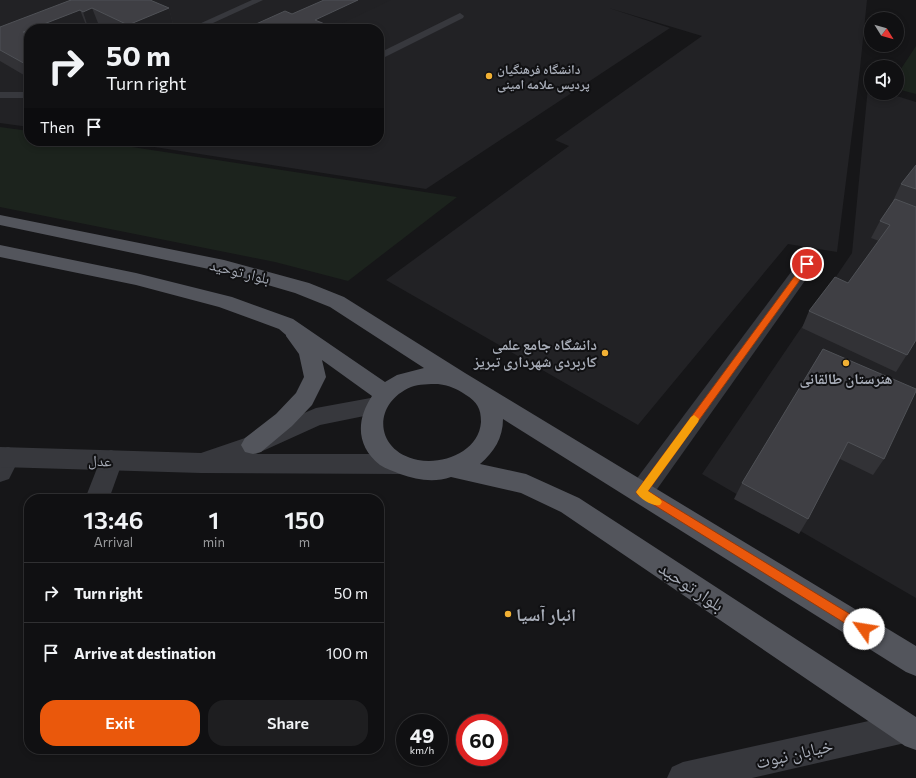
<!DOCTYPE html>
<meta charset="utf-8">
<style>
body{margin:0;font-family:Commissioner,"Noto Naskh Arabic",sans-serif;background:#1e1e20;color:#f1f3f6;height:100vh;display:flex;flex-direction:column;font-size:15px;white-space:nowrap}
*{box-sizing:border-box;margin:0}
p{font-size:13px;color:#9c9d9f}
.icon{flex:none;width:22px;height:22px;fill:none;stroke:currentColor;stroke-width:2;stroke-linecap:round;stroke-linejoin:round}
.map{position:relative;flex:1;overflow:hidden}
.drawer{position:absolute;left:24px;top:494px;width:360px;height:260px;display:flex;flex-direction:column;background:#101012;border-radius:16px;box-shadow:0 2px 6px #0003,0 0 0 1px #303032}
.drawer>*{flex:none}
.guide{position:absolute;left:24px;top:24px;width:360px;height:122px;border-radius:16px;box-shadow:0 2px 6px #0003,0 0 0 1px #303032;background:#101012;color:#f1f3f6;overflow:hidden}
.needle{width:26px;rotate:127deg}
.controls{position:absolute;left:864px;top:12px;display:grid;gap:8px}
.controls a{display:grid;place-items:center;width:40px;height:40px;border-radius:50%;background:#101012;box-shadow:0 2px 6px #0003,0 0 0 1px #303032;font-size:20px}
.speed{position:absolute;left:396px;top:714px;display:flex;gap:8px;font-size:20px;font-weight:700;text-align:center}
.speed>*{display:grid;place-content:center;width:52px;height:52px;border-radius:50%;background:#101012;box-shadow:0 2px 6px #0003,0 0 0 1px #303032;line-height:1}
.speed small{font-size:10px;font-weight:400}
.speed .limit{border:6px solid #d22;background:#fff;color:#111}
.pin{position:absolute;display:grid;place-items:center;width:34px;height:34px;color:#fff;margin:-17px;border:2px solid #fff;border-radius:50%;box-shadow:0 1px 4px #0007}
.me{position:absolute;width:44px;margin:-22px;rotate:302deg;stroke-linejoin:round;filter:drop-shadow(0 0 3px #0008)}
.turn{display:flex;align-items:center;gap:14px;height:84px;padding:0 16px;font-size:18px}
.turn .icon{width:52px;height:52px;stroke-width:2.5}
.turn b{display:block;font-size:28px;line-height:34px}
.then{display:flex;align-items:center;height:38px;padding:0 16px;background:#0003;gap:8px;font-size:15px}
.eta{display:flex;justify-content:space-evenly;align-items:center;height:68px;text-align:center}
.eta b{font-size:24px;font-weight:600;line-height:28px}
.button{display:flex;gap:8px;margin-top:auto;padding:8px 16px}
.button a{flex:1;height:46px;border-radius:16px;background:#ea580c;color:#fff;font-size:16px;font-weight:600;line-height:46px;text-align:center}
.button a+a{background:#1e1e20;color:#f1f3f6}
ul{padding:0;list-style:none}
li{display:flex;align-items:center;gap:12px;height:60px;padding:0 16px;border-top:1px solid #303032}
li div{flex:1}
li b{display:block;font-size:15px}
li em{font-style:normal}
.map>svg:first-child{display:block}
</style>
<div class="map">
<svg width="916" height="778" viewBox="0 0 916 778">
<rect width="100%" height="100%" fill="#161618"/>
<!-- built -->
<g fill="#222225">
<path d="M0,0h867l-8,78 -22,174 -49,-8 -150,181 -252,-145 183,-134 -14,-6 147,-104 -93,-28 61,20 -244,161 -310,-48h263v-112h-350v98l-29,-4z"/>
<path d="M868,87l3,1v5h16l29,9v496l-214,-124 150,-221z"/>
</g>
<!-- green -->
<g fill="#1c231d">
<path d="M916,46v48l-19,-5v-14z"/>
<path d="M0,127l29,4v10h64l364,56 -109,84 -73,-19 -275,-55z"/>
</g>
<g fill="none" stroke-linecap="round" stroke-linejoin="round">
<!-- service -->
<g fill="#37383d" fill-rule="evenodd">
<path d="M252,0h11l-63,29h-12z"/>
<path d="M460,13l4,3 -1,2 -84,42v-7z"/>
<rect x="0" y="92" width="29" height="6"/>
<path d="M188,141h33l-1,2c-11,3 -24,7 -32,-2z"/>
</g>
<!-- minor -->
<g fill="#37383d" fill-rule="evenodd">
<path d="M807,258l7,2 2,4 -2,4 -164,231 -9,3 -9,-3 -3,-7 3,-7 168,-225z"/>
<path d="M8,447l8,3 4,7 -11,22 -9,3v-32z"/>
<path d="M111,450l8,3 4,7 -14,39h-24l18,-46z"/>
<path d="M905,713l11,5v21l-11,4 -153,35h-85l5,-11 11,-5z"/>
</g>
<!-- tertiary -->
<path fill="#37383d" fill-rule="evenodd" d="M376,397l8,3 3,6 -3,6 -64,13 -64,29h143l8,3 4,7 -4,7 -8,3 -198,-1 -201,-6v-20l201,6 44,-15 71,-30z"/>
<!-- primary -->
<path fill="#53555c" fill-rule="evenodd" d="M0,215l224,45 85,23 35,14 121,76 451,273v30l-10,-4 -403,-253c0,19 -9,33 -23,45l46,10 53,24 337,219v33l-11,-4 -344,-234 -40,-19 -70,-16c-17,6 -34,3 -51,-3 -6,-3 -14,-5 -20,-9 -24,-19 -24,-45 -8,-69l-50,-36 4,17 -14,28 -20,21 -31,26 -8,2 -8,-2 -4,-7 4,-7 31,-24 20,-21 8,-16 -5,-23 -13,-18v-1l-7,-6 -60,-22 -83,-22 -136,-28v-12l136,28 96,24 61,22 92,63 12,-7 27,-7 -94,-61 -35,-14 -72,-21 -223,-47zM438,384c13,2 17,4 28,11 11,7 15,13 15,27 -2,29 -37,43 -63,38 -43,-8 -47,-56 -7,-73 8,-3 18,-3 27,-3z"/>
</g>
<!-- wall -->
<g fill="#323236">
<path d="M69,0h81l19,8 4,16 -13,5h-50l-12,-6 -10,4 -2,-2 -57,4v49l-29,-17v-34l69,-26z"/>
<path d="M916,165v175l-20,32 -94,-44 7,-17 39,-28 31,-42 -8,-3 9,-17 14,-20h-1l8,-17z"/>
<path d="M823,349l61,110 -11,16 -33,-16 -32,60 -9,15 -65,-35 8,-16z"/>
</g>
<!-- shaded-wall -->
<g fill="#212124">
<path d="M358,0h33l-61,29 -15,-9z"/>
<path d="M92,8l6,15 -10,4 -5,-15z"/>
<path d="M169,8l4,16 -13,5h-31l-1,-4z"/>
<path d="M80,10l6,15 -10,4h-45z"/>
<path d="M29,30v15l-6,-13z"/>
</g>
<!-- building -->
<g fill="#3f3f44" stroke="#4f5156">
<path d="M70,0h80l19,8 -41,17 -36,-17 -9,4 -3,-2 -49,19h-2v1l-6,2 6,3v31l-29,-16v-23l71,-27z"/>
<path d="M324,0h34l-43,20 22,9h-92l40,-18 7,3z"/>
<path d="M99,26l6,3h-12z"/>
<path d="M916,165v24l-15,-5z"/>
<path d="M895,199l21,8v133l-9,15 -98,-44 26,-34 13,6 42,-58 -10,-4z"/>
<path d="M823,349l93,40v2l-32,68 -36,-17 -40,77 -66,-36z"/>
</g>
<!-- route -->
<path fill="#ea580c" stroke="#983908" d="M807,261l4,3 -1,2 -162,225 220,134 1,4 -1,4 -4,2 -226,-140 -2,-3 169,-230z"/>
<!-- slow -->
<path fill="#f59e0b" d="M694,415l5,4 -1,3 -50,69 12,8 2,3 -2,3c-7,2 -20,-6 -24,-13l55,-75z"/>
<!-- markers -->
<g fill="#f2b134" stroke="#111113" stroke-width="1.5">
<circle cx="489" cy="76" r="4"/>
<circle cx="605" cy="353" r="4"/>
<circle cx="846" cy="363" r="4"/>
<circle cx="508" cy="614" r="4"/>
</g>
<g text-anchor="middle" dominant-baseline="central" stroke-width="4" stroke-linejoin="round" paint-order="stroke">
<!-- far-poi labels -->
<g font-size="13" font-weight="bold" fill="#a8adb8" stroke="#111113" text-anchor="start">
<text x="497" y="69">دانشگاه فرهنگیان<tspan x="497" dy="15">پردیس علامه امینی</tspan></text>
</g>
<!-- street labels -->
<g font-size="15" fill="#a8adb8" stroke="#111113">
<text transform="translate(240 271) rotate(14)">بلوار توحید</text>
<text transform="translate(100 460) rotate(2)">عدل</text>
</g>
<!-- poi labels -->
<g font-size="15" font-weight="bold" fill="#a8adb8" stroke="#111113" text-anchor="end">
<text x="597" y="344">دانشگاه جامع علمی<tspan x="597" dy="17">کاربردی شهرداری تبریز</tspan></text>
<text x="846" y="378" text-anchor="middle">هنرستان طالقانی</text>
</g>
<!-- near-street labels -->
<g font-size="18" fill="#a8adb8" stroke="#111113">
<text transform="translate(692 586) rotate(34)">بلوار توحید</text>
<text transform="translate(794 753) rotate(-13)">خیابان نبوت</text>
</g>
<!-- near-poi labels -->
<g font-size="18" font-weight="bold" fill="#a8adb8" stroke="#111113" text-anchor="start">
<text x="516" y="614">انبار آسیا</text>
</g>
</g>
</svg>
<div class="controls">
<a><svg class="needle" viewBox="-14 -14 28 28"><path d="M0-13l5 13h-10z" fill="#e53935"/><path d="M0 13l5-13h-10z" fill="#9c9d9f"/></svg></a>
<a><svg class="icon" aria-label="sound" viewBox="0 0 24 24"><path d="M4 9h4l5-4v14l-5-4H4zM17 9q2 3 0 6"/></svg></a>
</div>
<div class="speed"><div>49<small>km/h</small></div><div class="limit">60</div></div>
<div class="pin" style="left:807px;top:264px;background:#d93025"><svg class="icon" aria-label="arrive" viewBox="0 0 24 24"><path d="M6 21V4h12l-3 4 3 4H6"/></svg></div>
<svg class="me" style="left:864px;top:629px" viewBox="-20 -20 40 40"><circle r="19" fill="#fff"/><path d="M0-13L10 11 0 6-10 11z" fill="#ea580c"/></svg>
<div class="guide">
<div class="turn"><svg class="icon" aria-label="right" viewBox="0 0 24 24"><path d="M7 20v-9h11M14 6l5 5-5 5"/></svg><div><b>50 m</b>Turn right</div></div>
<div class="then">Then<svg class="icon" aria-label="arrive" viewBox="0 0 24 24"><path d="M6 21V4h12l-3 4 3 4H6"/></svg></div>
</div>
<section class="drawer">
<div class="eta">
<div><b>13:46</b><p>Arrival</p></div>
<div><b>1</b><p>min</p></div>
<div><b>150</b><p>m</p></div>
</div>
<ul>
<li><svg class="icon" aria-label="right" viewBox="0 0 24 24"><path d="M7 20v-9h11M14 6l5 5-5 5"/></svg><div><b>Turn right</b></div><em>50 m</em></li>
<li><svg class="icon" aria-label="arrive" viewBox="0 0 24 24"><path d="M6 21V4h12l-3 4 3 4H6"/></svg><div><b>Arrive at destination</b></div><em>100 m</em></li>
</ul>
<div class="button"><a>Exit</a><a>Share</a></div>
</section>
</div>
